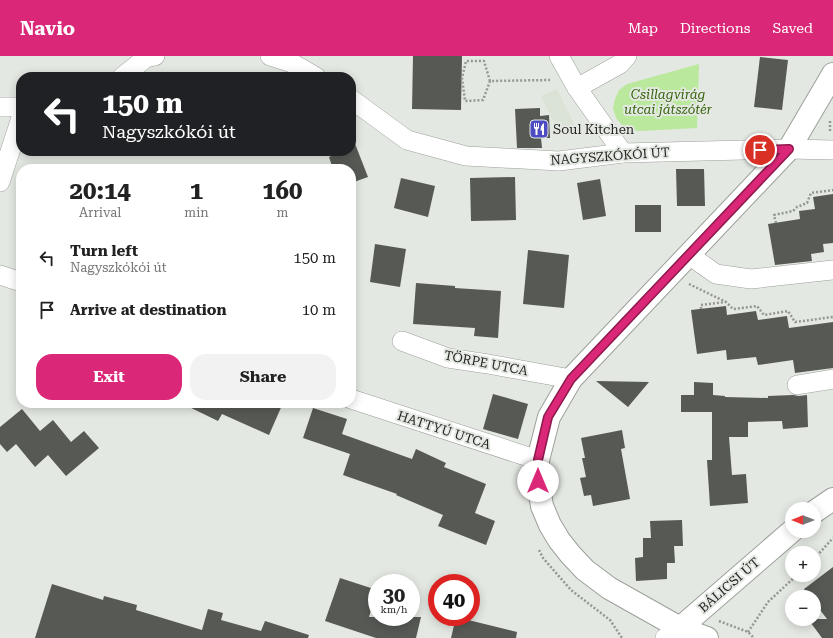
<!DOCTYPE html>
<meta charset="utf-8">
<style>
body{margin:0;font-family:"Roboto Serif",serif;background:#f2f2f2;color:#222;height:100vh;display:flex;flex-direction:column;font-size:15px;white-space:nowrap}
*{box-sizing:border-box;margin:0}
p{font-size:13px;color:#767676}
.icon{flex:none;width:22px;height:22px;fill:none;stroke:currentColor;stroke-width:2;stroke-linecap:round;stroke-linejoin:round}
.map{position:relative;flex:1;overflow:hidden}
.sheet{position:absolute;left:16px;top:108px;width:340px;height:244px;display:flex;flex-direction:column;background:#fff;border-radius:16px;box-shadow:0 2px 10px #0003}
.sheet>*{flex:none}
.guide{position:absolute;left:16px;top:16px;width:340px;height:84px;border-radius:16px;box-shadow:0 2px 10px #0003;background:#202124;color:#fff;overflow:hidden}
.needle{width:26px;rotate:270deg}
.controls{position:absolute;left:785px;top:446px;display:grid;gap:8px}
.controls a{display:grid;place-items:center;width:36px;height:36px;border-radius:50%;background:#fff;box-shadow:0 2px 10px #0003;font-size:20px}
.speed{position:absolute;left:368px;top:518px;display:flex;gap:8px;font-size:20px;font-weight:700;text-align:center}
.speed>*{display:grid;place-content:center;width:52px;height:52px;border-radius:50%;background:#fff;box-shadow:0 2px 10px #0003;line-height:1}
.speed small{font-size:10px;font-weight:400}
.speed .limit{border:6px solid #d22;background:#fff;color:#111}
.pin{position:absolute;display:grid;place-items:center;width:34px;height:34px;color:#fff;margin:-17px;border:2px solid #fff;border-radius:50%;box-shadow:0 1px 4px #0007}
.me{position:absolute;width:44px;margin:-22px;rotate:0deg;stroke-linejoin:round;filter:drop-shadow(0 0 3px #0008)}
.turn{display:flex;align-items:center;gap:14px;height:84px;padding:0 20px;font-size:18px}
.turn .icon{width:52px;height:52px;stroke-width:2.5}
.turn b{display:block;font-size:28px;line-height:34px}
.eta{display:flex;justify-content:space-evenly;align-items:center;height:68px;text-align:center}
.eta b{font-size:24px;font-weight:700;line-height:28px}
.primary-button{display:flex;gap:8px;margin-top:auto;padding:8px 20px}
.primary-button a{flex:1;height:46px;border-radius:16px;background:#db2777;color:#fff;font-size:16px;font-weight:700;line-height:46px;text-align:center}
.primary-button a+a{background:#f2f2f2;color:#222}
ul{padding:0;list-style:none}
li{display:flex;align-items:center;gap:12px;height:52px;padding:0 20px}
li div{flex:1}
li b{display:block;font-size:15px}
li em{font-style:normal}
header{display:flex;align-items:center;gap:24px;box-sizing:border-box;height:56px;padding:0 20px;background:#db2777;color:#fff}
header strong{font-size:19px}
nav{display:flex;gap:22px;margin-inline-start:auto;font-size:14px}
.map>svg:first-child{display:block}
</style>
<header>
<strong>Navio</strong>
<nav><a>Map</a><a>Directions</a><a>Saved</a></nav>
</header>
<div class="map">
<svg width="833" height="582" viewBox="0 0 833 582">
<rect width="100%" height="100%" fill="#e4e8e2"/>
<!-- built -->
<path fill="#dae3d5" d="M557,33l18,37 -16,7 -18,-37z"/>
<!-- green -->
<path fill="#bae89d" d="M699,8l-2,64 -57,3 -9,-1 -9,-5 -6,-7 -3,-10 2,-9 4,-9 8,-6z"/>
<!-- building -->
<g fill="#565954">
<path d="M413,0h49l-1,54 -49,-1z"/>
<path d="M760,1l28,3 -6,50 -28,-3z"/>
<path d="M540,52v8l9,-1 1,23h-9l1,10h-25l-2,-39z"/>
<path d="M351,80h1l16,41 -17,6v-14h-18l-4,-12 14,-6h8z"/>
<path d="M676,113h28l1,37h-28z"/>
<path d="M515,121l1,43 -45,1 -1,-43z"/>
<path d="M401,122l34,8 -7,31 -34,-9z"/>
<path d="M600,123l6,37 -23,4 -6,-37z"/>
<path d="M833,138v49l-10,1 1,8 -13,2 1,7 -37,4 -7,-41 32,-5 -1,-8 16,-2 -2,-12z"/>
<rect x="635" y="149" width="26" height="27"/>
<path d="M375,188l31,5 -6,38 -30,-5z"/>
<path d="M528,194l41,5 -5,53 -41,-4z"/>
<path d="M416,227l39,3v2l46,3 -3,47 -24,-2 1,-8 -62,-4z"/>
<path d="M726,250l1,9 29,-4 2,9 29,-4 2,12 44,-6v46l-38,5 -2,-13 -35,5 -2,-8 -29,3 -1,-10 -29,4 -6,-44z"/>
<path d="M596,325l53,1 -21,25z"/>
<path d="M694,326l19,1v12l12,1v1l43,1v-2l25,-1 6,1 8,-1 1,32 -25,2 -1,-8 -34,1v15h-19l3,38 14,-1 2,29 -38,3 -3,-46h5v-48h-31v-17h13z"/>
<path d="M493,338l35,10 -10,35 -35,-10z"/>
<path d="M181,347h102l-14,32 -47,-21 -4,7z"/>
<path d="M313,352l34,11 -5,15 70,25 4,-10 30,14 -2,4 42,17 -11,29 20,8 -9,24 -48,-19 5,-11 -47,-20 1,-1 -54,-19 7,-21 -47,-16z"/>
<path d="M22,353l18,22 13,-11 18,22 13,-11 15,17 -33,28 -18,-21 -13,12 -19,-23 -9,8 -7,-8v-17z"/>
<path d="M622,374l3,18 -4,1 9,50 -37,7 -2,-11 -7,1 -4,-18 6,-1 -4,-19h3l-4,-20z"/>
<path d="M682,464l1,26h-9l1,17h-8v16l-31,2 -1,-23 8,-1v-19h8l-1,-17z"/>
<path d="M833,511v71h-11l-14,-19h19l-13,-17v-5h-4l-6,-8z"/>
<path d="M340,522l37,12 -8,27h52l-5,21h-40l-51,-17z"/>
<path d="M52,528l51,16 1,-4 33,9 -1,5 66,20 6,-21 15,4 -2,7 40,11 4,-10 44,14 -1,3h-273z"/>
<path d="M456,561l61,15 -1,6h-65z"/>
</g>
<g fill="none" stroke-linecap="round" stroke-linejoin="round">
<!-- minor casing -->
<g stroke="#9ca09a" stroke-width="20">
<g id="minor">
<path d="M270,0l22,7 24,14"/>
<path d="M559,0l18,32 46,65"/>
<path d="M122,21l25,-20 8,-1"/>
<path d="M577,32l43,-24 7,-8"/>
<path d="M351,43l56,41 59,16 93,5 64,-8 166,-4 44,1"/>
<path d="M0,51h21"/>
<path d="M0,126l21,-64"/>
<path d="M689,199l27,19 35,5 82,-9"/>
<path d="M0,219l21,7"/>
<path d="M402,285l46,17 40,6 83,15"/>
<path d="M797,329l36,-6"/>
<path d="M351,343l187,61"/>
<path d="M665,582l15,-10"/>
</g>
</g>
<!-- tertiary casing -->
<g stroke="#9ca09a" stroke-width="24">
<g id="tertiary">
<path d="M814,456l19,-13"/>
<path d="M680,572l112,-97"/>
<path d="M707,582l-27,-10 -71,-40 -24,-18 -15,-16 -11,-14 -9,-15 -8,-19 -4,-25v-21l11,-43 22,-38 218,-230 44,-75"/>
</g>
</g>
<!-- path -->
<g stroke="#939692" stroke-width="2.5" stroke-dasharray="2 2" stroke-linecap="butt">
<path d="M490,25l-6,-20h-18l-4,17 3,23 18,-1 7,-19 61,-1"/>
<path d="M830,65v9l1,2"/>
<path d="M776,167l-2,-8 19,-4 4,-4 10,-4 4,-10 22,-3"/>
<path d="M689,228l37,18"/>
<path d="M701,253v-4l25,-3 7,7 24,-3 7,9 24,-4 7,11 38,-5"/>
<path d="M539,494l4,8 28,32 39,30 12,18"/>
<path d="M814,503l19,-21"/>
<path d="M719,565l29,11 6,6"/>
<path d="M748,576l20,-30 29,-27"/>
</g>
<!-- minor -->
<use href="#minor" stroke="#fff" stroke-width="19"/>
<!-- tertiary -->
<use href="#tertiary" stroke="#fff" stroke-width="22"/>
</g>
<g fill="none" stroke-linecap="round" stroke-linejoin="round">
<!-- route casing -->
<g stroke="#8e194d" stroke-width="10">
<path id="route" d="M538,425v-21l10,-43 23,-38 218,-230 -29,1"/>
</g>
<!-- route -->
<use href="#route" stroke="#db2777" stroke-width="7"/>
</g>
<!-- icons -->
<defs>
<g id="restaurant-square" transform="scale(1)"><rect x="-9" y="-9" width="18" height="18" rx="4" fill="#4d4cc2" stroke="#e4e8e2"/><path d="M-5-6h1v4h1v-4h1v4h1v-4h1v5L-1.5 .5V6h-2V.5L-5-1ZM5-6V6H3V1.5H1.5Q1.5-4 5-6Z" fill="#fff"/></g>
</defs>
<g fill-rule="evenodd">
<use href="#restaurant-square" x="539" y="73"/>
</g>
<g text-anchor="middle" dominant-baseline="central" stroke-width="4" stroke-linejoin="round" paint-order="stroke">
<!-- park labels -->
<g font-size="13" font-style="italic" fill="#37640e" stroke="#e4e8e2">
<text x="668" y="38">Csillagvirág<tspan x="668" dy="15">utcai játszótér</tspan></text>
</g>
<!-- poi labels -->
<g font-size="13" fill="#252624" stroke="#e4e8e2" text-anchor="start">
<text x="553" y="73">Soul Kitchen</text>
</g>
<!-- street labels -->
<g font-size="13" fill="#252624" stroke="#e4e8e2">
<text transform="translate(610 100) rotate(-4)">NAGYSZKÓKÓI ÚT</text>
<text transform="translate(486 307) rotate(11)">TÖRPE UTCA</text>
<text transform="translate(444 374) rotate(18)">HATTYÚ UTCA</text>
<text transform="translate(729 529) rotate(-41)">BÁLICSI ÚT</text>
</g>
</g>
</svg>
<div class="controls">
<a><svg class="needle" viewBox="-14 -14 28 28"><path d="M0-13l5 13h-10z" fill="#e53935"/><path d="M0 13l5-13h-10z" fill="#767676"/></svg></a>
<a>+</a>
<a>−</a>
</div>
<div class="speed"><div>30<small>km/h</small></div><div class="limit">40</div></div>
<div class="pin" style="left:760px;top:94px;background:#d93025"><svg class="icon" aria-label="arrive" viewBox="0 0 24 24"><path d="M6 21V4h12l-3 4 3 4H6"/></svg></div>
<svg class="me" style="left:538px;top:425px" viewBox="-20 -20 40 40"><circle r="19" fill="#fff"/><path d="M0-13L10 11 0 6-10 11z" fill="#db2777"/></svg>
<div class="guide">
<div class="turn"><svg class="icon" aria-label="left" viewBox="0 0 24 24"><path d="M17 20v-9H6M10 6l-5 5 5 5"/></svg><div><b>150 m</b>Nagyszkókói út</div></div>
</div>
<section class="sheet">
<div class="eta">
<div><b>20:14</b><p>Arrival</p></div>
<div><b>1</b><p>min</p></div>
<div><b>160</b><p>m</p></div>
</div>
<ul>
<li><svg class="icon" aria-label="left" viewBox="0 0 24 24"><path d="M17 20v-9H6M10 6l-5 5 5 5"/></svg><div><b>Turn left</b><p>Nagyszkókói út</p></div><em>150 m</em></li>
<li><svg class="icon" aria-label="arrive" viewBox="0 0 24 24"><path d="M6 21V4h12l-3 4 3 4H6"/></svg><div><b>Arrive at destination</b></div><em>10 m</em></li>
</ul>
<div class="primary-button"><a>Exit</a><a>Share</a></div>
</section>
</div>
